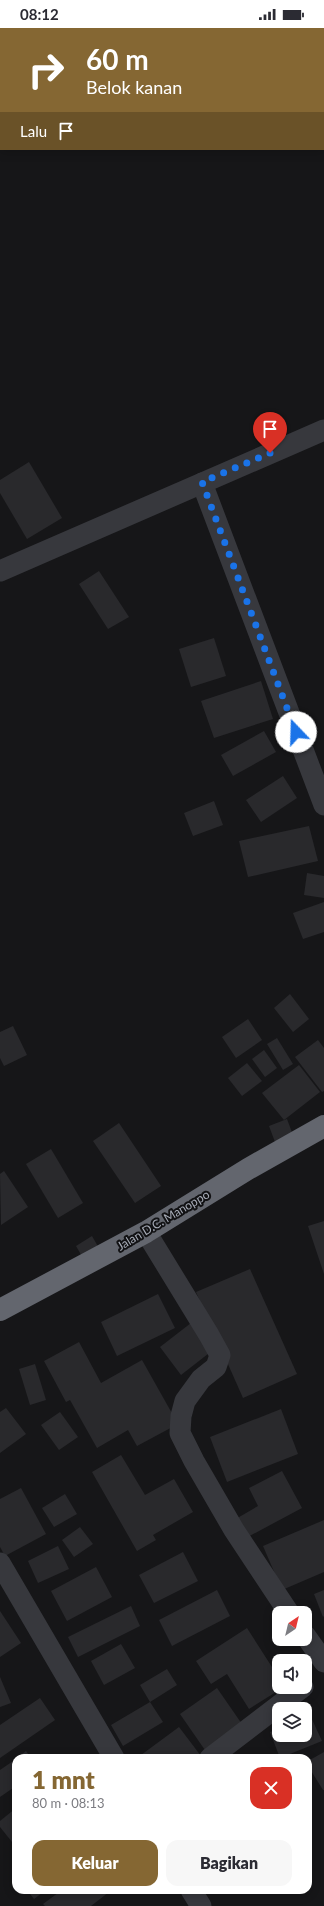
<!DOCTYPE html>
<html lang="id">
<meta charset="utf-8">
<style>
body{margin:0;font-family:Lato,sans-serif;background:#f7f7f7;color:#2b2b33;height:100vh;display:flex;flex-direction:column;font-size:15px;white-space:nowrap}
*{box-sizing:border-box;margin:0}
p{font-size:13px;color:#7c7c81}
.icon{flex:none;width:22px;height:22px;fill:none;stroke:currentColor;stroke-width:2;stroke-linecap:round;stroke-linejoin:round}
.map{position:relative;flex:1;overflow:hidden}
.panel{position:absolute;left:12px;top:1726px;width:300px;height:140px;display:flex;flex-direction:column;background:#fff;border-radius:12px;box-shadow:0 2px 10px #0003}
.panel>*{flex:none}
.banner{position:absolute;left:0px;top:0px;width:324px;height:122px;box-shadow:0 2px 10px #0003;background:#856733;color:#fff;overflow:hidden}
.needle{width:26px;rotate:35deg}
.fabs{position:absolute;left:272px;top:1578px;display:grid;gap:8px}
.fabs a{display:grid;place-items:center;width:40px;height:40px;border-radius:8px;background:#fff;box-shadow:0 2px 10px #0003;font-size:20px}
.pin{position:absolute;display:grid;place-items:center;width:34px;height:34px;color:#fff;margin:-41px -17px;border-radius:50% 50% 50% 0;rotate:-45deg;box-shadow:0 0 4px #0007}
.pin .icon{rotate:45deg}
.me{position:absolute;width:44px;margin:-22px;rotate:339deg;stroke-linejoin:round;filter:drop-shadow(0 0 3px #0008)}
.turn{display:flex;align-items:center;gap:14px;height:84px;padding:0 20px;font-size:18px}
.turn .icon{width:52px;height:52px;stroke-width:2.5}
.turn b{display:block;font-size:28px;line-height:34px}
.then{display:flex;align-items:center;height:38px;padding:0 20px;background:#0003;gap:8px;font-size:15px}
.round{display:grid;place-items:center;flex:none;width:42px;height:42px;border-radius:12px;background:#f7f7f7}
.overview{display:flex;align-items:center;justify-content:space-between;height:68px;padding:0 20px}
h1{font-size:24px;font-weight:800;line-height:30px;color:#856733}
.button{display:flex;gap:8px;margin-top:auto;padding:8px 20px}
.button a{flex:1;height:46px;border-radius:12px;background:#856733;color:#fff;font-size:16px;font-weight:800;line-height:46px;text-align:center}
.button a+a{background:#f7f7f7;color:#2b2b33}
.status{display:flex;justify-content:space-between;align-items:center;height:28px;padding:0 20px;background:#fff;direction:ltr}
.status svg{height:11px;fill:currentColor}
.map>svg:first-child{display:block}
</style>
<div class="status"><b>08:12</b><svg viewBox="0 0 49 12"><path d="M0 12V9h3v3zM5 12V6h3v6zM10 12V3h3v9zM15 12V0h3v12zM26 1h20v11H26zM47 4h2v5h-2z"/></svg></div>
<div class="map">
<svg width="324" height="1878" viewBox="0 0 324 1878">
<rect width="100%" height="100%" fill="#161618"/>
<!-- building -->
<g fill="#29292c">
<path d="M29,434l33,56 -35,21 -27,-46v-13z"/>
<path d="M99,543l30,46 -21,12 -29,-45z"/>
<path d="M214,610l12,38 -35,11 -12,-38z"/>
<path d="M261,653l12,38 -59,19 -13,-37z"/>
<path d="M264,703l12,21 -43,24 -12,-21z"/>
<path d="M283,748l14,22 -36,24 -15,-22z"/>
<path d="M214,773l9,24 -30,11 -9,-23z"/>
<path d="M309,798l9,35 -70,16 -9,-36z"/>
<path d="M307,845l17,3v22l-20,-3z"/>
<path d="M324,874v30l-21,7 -10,-26z"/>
<path d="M290,966l19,25 -16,13 -19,-24z"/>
<path d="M248,991l14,21 -26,18 -14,-21z"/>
<path d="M13,998l14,29 -23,11 -4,-8v-26z"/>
<path d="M277,1010l16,26 -10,6 -16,-26z"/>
<path d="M318,1012l6,8v43l-2,1 -27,-35z"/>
<path d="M264,1022l13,18 -12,9 -13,-18z"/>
<path d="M247,1035l15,18 -20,15 -14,-18z"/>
<path d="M299,1037l21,27 -36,28 -22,-27z"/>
<path d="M287,1091l6,16 -18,7 -6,-16z"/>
<path d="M119,1095l42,63 -26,17 -42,-62z"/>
<path d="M51,1121l32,54 -25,15 -32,-54z"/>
<path d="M4,1143l24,36 -27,18 -1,-51z"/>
<path d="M324,1193v53l-16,-48z"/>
<path d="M92,1208l8,14 -16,10 -8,-14z"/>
<path d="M250,1241l47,105 -54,24 -47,-106z"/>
<path d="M158,1266l17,34 -58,28 -16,-34z"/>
<path d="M191,1295l22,27 -32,25 -21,-28z"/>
<path d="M79,1314l22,41 41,-23 36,64 -41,22 -9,-16 -31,18 -27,-48 -4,2 -22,-41z"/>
<path d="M35,1336l11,36 -16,5 -11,-36z"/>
<path d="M6,1380l20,26 -26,19v-41z"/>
<path d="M281,1381l17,45 -71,28 -17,-45z"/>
<path d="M60,1384l18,25 -19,13 -18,-25z"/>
<path d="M121,1427l24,40 29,-16 19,33 -40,23 3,5 -19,11 -45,-79z"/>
<path d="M282,1443l20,37 -58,31 -10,-19 24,-14 -9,-18z"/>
<path d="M21,1460l25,46 -41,22 -5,-9v-48z"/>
<path d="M65,1466l12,20 -23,13 -12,-19z"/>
<path d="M324,1492v52l-42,18 -19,-44z"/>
<path d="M80,1499l13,17 -19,13 -12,-17z"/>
<path d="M58,1518l11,23 -31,14 -10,-22z"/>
<path d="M183,1524l15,29 -44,22 -15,-28z"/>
<path d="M96,1539l16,30 -45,24 -16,-30z"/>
<path d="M217,1562l13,26 -58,30 -13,-26z"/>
<path d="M324,1562v26l-1,1 -9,-23z"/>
<path d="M131,1578l9,20 -62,31 -10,-20z"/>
<path d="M0,1583l21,32 -21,14z"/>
<path d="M247,1600l32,50v9h5l-35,22 -22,-35 -16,10 -15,-23z"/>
<path d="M121,1616l14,24 -31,17 -13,-24z"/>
<path d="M167,1641l10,16 -27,17 13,20 -40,24 -12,-21 39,-23 -10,-17z"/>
<path d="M0,1649l11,26 -11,4z"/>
<path d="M217,1660l27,39 -37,26 -27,-39z"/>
<path d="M40,1670l15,22 -55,38v-33z"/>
<path d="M310,1687l12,26 -42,17 -10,-26 9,-3v6h26v-18z"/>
<path d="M179,1699l22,29 -3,2h-61z"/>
<path d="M26,1723l5,7h-14z"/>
<path d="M324,1724v38h-1l-15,-24v-5z"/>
<path d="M16,1731v27l-16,11v-27z"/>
<path d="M16,1780v39l-16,-20v-6z"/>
<path d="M27,1862h19l-12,9z"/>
<path d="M62,1862h46l1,2 -18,14h-46l-2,-2z"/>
</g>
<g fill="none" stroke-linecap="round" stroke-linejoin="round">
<!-- street -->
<g stroke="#37383d" stroke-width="21">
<path d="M202,455l122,322"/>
<path d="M0,543l324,-141"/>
<path d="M146,1204l63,103 11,20 -4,12 -15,12 -16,22 -4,15 -1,17 14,28 40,69 55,83"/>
<path d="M0,1535l114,195"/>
<path d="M305,1607l19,27"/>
<path d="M210,1730l93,-71"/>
<path d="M191,1862l10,16"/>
</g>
<!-- highway -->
<path stroke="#63666e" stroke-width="22" d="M0,1282l146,-78 102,-63 76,-43"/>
</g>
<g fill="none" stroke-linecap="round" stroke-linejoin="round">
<!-- route -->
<path stroke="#1a73e8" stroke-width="7" stroke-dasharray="0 12.6" d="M270,425l-68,29 94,250"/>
</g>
<g text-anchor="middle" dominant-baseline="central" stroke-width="4" stroke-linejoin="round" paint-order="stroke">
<!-- street labels -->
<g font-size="12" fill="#a8adb8" stroke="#111113">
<text transform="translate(163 1192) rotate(-31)">Jalan D.C. Manoppo</text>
</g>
</g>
</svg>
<div class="fabs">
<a><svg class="needle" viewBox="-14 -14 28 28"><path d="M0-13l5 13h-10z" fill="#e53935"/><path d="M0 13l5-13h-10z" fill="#7c7c81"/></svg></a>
<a><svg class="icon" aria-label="sound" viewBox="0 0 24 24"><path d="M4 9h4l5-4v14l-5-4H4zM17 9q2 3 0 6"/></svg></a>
<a><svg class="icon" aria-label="layers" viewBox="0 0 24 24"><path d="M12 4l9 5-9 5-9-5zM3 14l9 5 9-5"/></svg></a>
</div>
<div class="pin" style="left:270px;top:425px;background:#d93025"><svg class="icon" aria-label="arrive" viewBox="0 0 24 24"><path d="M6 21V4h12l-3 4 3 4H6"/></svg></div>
<svg class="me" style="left:296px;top:704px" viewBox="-20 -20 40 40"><circle r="19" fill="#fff"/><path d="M0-13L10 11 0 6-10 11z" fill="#1a73e8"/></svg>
<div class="banner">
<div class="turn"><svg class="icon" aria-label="right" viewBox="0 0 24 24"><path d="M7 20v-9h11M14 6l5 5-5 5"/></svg><div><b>60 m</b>Belok kanan</div></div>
<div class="then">Lalu<svg class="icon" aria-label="arrive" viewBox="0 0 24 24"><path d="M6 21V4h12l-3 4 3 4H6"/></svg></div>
</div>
<section class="panel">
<div class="overview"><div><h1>1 mnt</h1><p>80 m · 08:13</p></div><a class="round" style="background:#d93025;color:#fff"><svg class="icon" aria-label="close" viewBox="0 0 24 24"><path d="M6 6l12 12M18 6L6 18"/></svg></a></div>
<div class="button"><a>Keluar</a><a>Bagikan</a></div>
</section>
</div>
